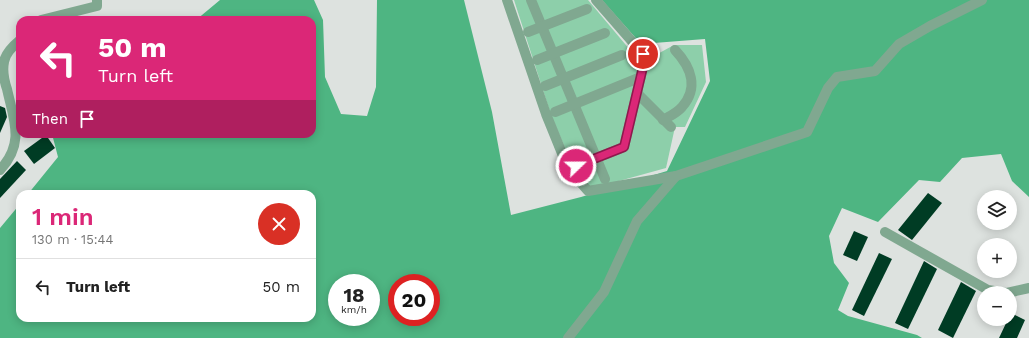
<!DOCTYPE html>
<meta charset="utf-8">
<style>
body{margin:0;font-family:"Work Sans",sans-serif;background:#f2f2f2;color:#222;height:100vh;display:flex;flex-direction:column;font-size:15px;white-space:nowrap}
*{box-sizing:border-box;margin:0}
p{font-size:13px;color:#767676}
.icon{flex:none;width:22px;height:22px;fill:none;stroke:currentColor;stroke-width:2;stroke-linecap:round;stroke-linejoin:round}
.map{position:relative;flex:1;overflow:hidden}
.sheet{position:absolute;left:16px;top:190px;width:300px;height:132px;display:flex;flex-direction:column;background:#fff;border-radius:12px;box-shadow:0 2px 10px #0003}
.sheet>*{flex:none}
.top-card{position:absolute;left:16px;top:16px;width:300px;height:122px;border-radius:12px;box-shadow:0 2px 10px #0003;background:#db2777;color:#fff;overflow:hidden}
.fabs{position:absolute;left:977px;top:190px;display:grid;gap:8px}
.fabs a{display:grid;place-items:center;width:40px;height:40px;border-radius:50%;background:#fff;box-shadow:0 2px 10px #0003;font-size:20px}
.speed{position:absolute;left:328px;top:274px;display:flex;gap:8px;font-size:20px;font-weight:700;text-align:center}
.speed>*{display:grid;place-content:center;width:52px;height:52px;border-radius:50%;background:#fff;box-shadow:0 2px 10px #0003;line-height:1}
.speed small{font-size:10px;font-weight:400}
.speed .limit{border:6px solid #d22;background:#fff;color:#111}
.pin{position:absolute;display:grid;place-items:center;width:34px;height:34px;color:#fff;margin:-17px;border:2px solid #fff;border-radius:50%;box-shadow:0 1px 4px #0007}
.me{position:absolute;width:44px;margin:-22px;rotate:68deg;stroke-linejoin:round;filter:drop-shadow(0 0 3px #0008)}
.turn{display:flex;align-items:center;gap:14px;height:84px;padding:0 16px;font-size:18px}
.turn .icon{width:52px;height:52px;stroke-width:2.5}
.turn b{display:block;font-size:28px;line-height:34px}
.then{display:flex;align-items:center;height:38px;padding:0 16px;background:#0003;gap:8px;font-size:15px}
.round{display:grid;place-items:center;flex:none;width:42px;height:42px;border-radius:21px;background:#f2f2f2}
.summary{display:flex;align-items:center;justify-content:space-between;height:68px;padding:0 16px}
h1{font-size:24px;font-weight:600;line-height:30px;color:#db2777}
ul{padding:0;list-style:none}
li{display:flex;align-items:center;gap:12px;height:56px;padding:0 16px;border-top:1px solid #e0e0e0}
li div{flex:1}
li b{display:block;font-size:15px}
li em{font-style:normal}
.map>svg:first-child{display:block}
</style>
<div class="map">
<svg width="1029" height="338" viewBox="0 0 1029 338">
<rect width="100%" height="100%" fill="#dde2df"/>
<!-- green -->
<path fill="#8dcfaa" d="M514,0h74l53,63 33,-18h28l4,37 -21,45h-10l-9,41 -76,21 -15,-18 -24,-56z"/>
<!-- forest -->
<path fill="#4eb582" fill-rule="evenodd" d="M220,0h94l9,20 2,57 16,37 26,2 9,-29 1,-87h87l28,112 19,103 70,-18 86,-26 43,-90 -5,-42 -64,5 -39,-44h427v197l-17,-16 -11,-27 -39,4 -22,24 -21,-2 -41,42 -36,-14 -13,28 5,27 15,20 -11,27 10,6 69,19 5,3h-922v-110l20,-24v114h292v-124h-284l30,-37 -6,-23h260v-114h-116zM337,283h34v34h-34zM397,283h34v34h-34z"/>
<!-- building -->
<g fill="#003c24">
<path d="M0,106l5,2 2,9 -7,16z"/>
<path d="M46,135l9,13 -21,16 -10,-13z"/>
<path d="M17,161l9,9 -26,28v-19z"/>
<path d="M928,193l14,10 -30,37 -14,-10z"/>
<path d="M854,231l14,6 -11,24 -14,-6z"/>
<path d="M879,253l13,6 -28,57 -12,-6z"/>
<path d="M924,261l13,8 -29,60 -13,-6z"/>
<path d="M961,282l15,9 -23,47 -15,-8z"/>
<path d="M1011,313l14,7 -8,18h-18l9,-19h2z"/>
</g>
<g fill="none" stroke-linecap="round" stroke-linejoin="round">
<!-- minor -->
<g stroke="#80a890" stroke-width="10">
<path d="M507,0l39,114 22,54 20,23 88,-15 131,-44 21,-44 9,-11 38,-6 24,-27 31,-18 52,-26"/>
<path d="M531,0l74,179"/>
<path d="M41,20l56,-14v-6"/>
<path d="M528,32l59,-23"/>
<path d="M537,60l68,-27"/>
<path d="M545,86l77,-31"/>
<path d="M637,93l34,34"/>
<path d="M555,112l86,-35"/>
<path d="M663,120c7,-4 14,-7 19,-13 17,-19 9,-40 -7,-57"/>
<path d="M576,166l48,-19 19,-80v-13l-47,-54"/>
<path d="M0,170c25,-27 14,-49 7,-81 -3,-9 -5,-17 -3,-27 1,-8 10,-17 16,-22"/>
<path d="M885,232l103,58 18,3"/>
<path d="M1007,293l22,-5"/>
<path d="M568,338l36,-46 33,-71 39,-45"/>
</g>
</g>
<g fill="none" stroke-linecap="round" stroke-linejoin="round">
<!-- route casing -->
<g stroke="#8e194d" stroke-width="10">
<path id="route" d="M576,166l48,-19 19,-80v-13"/>
</g>
<!-- route -->
<use href="#route" stroke="#db2777" stroke-width="7"/>
</g>
</svg>
<div class="fabs">
<a><svg class="icon" aria-label="layers" viewBox="0 0 24 24"><path d="M12 4l9 5-9 5-9-5zM3 14l9 5 9-5"/></svg></a>
<a>+</a>
<a>−</a>
</div>
<div class="speed"><div>18<small>km/h</small></div><div class="limit">20</div></div>
<div class="pin" style="left:643px;top:54px;background:#d93025"><svg class="icon" aria-label="arrive" viewBox="0 0 24 24"><path d="M6 21V4h12l-3 4 3 4H6"/></svg></div>
<svg class="me" style="left:576px;top:166px" viewBox="-20 -20 40 40"><circle r="17" fill="#db2777" stroke="#fff" stroke-width="3"/><path d="M0-11L8 9 0 5-8 9z" fill="#fff"/></svg>
<div class="top-card">
<div class="turn"><svg class="icon" aria-label="left" viewBox="0 0 24 24"><path d="M17 20v-9H6M10 6l-5 5 5 5"/></svg><div><b>50 m</b>Turn left</div></div>
<div class="then">Then<svg class="icon" aria-label="arrive" viewBox="0 0 24 24"><path d="M6 21V4h12l-3 4 3 4H6"/></svg></div>
</div>
<section class="sheet">
<div class="summary"><div><h1>1 min</h1><p>130 m · 15:44</p></div><a class="round" style="background:#d93025;color:#fff"><svg class="icon" aria-label="close" viewBox="0 0 24 24"><path d="M6 6l12 12M18 6L6 18"/></svg></a></div>
<ul>
<li><svg class="icon" aria-label="left" viewBox="0 0 24 24"><path d="M17 20v-9H6M10 6l-5 5 5 5"/></svg><div><b>Turn left</b></div><em>50 m</em></li>
</ul>
</section>
</div>
